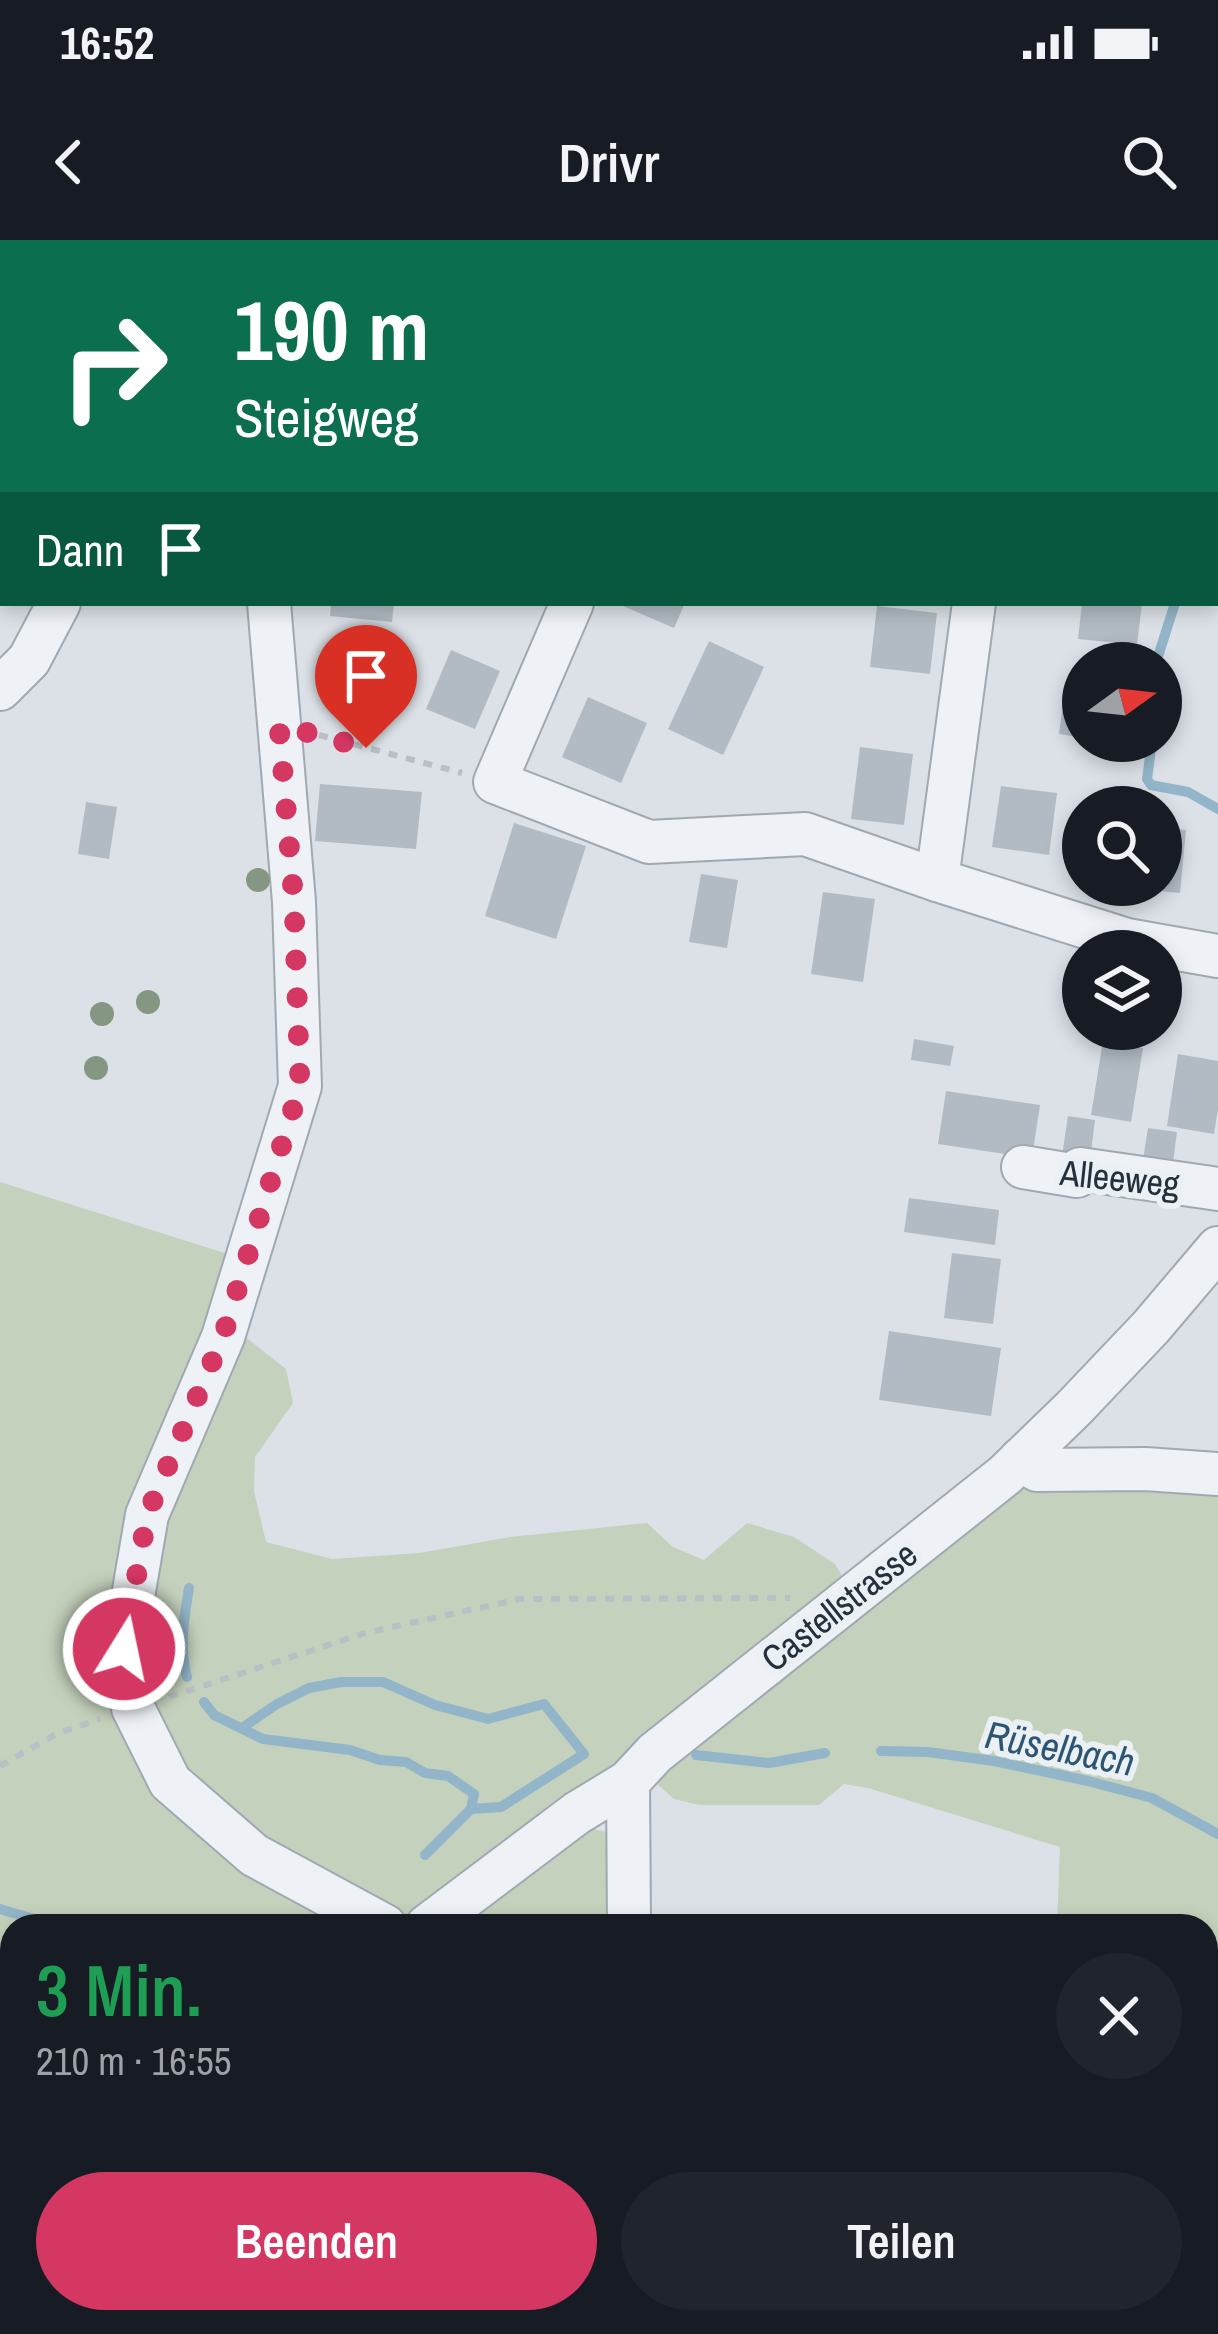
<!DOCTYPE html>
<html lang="de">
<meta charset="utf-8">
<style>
body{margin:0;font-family:"Archivo Narrow",sans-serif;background:#20242c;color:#f1f3f6;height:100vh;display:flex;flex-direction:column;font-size:45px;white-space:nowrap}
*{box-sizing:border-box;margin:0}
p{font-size:39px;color:#9ea1a6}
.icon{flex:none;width:66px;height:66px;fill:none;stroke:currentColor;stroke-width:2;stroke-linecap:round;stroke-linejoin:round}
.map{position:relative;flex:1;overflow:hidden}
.details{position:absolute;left:0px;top:1674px;width:1218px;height:420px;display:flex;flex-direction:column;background:#171b24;border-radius:36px 36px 0 0;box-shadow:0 6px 18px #0003}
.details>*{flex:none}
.guide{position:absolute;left:0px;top:0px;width:1218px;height:366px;box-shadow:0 6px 18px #0003;background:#0b6e4f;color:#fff;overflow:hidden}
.needle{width:78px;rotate:75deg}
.fabs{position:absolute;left:1062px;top:402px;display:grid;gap:24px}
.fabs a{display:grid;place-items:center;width:120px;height:120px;border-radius:50%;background:#171b24;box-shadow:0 6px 18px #0003;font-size:60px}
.pin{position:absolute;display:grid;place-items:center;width:102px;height:102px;color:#fff;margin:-123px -51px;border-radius:50% 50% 50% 0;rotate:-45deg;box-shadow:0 0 12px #0007}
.pin .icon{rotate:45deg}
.me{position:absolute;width:132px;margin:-66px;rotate:10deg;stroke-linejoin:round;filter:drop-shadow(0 0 9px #0008)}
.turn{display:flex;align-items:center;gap:42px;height:252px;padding:0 36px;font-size:54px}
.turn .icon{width:156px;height:156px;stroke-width:2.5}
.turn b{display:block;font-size:84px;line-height:102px}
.then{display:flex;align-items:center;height:114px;padding:0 36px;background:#0003;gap:24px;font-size:45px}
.round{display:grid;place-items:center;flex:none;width:126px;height:126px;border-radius:63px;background:#20242c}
.headline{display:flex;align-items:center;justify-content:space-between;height:204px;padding:0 36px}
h1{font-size:72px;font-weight:600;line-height:90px;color:#1e9e55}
.action{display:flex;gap:24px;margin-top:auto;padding:24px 36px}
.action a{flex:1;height:138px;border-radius:72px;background:#d53763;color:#fff;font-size:48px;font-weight:600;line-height:138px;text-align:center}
.action a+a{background:#20242c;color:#f1f3f6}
.status{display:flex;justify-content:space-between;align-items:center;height:84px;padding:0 60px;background:#171b24;direction:ltr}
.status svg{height:33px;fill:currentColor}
header{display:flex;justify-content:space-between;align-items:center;height:156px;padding:0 36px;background:#171b24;font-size:54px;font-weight:600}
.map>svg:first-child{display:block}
</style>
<div class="status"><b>16:52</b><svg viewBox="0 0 49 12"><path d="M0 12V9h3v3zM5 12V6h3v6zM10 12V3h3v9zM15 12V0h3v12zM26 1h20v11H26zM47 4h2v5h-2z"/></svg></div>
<header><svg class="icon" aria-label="back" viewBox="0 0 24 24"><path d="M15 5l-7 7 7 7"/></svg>Drivr<svg class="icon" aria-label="search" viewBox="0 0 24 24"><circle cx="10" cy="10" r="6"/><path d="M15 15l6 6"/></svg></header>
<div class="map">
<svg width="1218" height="2094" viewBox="0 0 1218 2094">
<rect width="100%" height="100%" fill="#dbe1e7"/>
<!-- green -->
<g fill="#c4d1bc">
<path d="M1041,0h177v33h-3v-30h-174z"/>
<path d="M0,942l237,75 -23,55 72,57 7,34 -38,54 -1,34 12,51 66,17 88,-6 90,-16 137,-14 26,24 31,13 43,-37 47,14 41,27 27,45 148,-114 25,-10 183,-1v830l-12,2v-390h-149l3,-79 -192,-59 -24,-4 -25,21h-120l-25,-6 -17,-15 8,-18 -40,1 -221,151 -1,8h-391v111l-12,-5z"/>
<path d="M587,1588l20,4 13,94h-168z"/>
<path d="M182,2082h427v12h-425z"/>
<path d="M1043,2082h109l-110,12z"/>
</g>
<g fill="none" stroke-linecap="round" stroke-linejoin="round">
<!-- stream -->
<g stroke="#93b5c9" stroke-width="10">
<path d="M1156,423l19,-60"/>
<path d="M1152,501l-5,38 4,6 37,7 30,17"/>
<path d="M187,1437c-8,-30 -3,-59 2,-89"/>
<path d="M204,1462l10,13 49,24 87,11 30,10 26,2 19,11 23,3 26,18 -3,15"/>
<path d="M242,1488l35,-24 32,-16 32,-6h42l52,23 53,14 56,-15 40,50 -83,53 -30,2 -46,46"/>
<path d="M881,1511l47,1 66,9 94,20 64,17 66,36"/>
<path d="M696,1515l73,8 56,-10"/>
<path d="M0,1669l58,17 70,-3 26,3"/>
</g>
</g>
<!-- building -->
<g fill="#b2bbc3">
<path d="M331,363h63l-2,19 -62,-6z"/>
<path d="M616,363h69l-11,25z"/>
<path d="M1082,363h60l-5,42 -59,-6z"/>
<path d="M877,366l60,7 -7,61 -60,-7z"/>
<path d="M709,401l55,26 -41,88 -55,-26z"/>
<path d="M451,410l49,21 -25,58 -49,-20z"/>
<path d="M1066,442l17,3v53l-24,-4z"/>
<path d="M588,457l59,26 -26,60 -59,-26z"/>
<path d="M860,507l53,7 -9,71 -53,-6z"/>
<path d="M320,544l102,8 -6,57 -101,-8z"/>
<path d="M1001,546l56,7 -8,62 -57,-8z"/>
<path d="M86,562l31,5 -8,52 -31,-5z"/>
<path d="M514,583l72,23 -30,93 -71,-23z"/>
<path d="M1161,587l25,3 -6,63 -51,-5v-3h32z"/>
<path d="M701,634l37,6 -11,68 -38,-6z"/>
<path d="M823,652l52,7 -12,83 -52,-8z"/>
<path d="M914,799l40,7 -4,20 -39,-6z"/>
<path d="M1103,801l40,7 -12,74 -40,-7z"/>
<path d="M1178,814l40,7v48l-4,25 -47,-8z"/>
<path d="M946,851l94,14 -8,53 -94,-14z"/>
<path d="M1068,876l27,4 -5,40 -28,-4z"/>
<path d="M1148,888l29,4 -5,38 -30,-4z"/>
<path d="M909,958l90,12 -4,35 -91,-13z"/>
<path d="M952,1013l49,6 -8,65 -49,-6z"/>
<path d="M889,1091l112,17 -10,68 -112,-16z"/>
</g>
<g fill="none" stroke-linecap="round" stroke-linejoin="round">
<!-- minor casing -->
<g stroke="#a0a9b1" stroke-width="46">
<g id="minor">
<path d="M230,0l1,3"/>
<path d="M1024,3l1,-3"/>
<path d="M269,363l25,299 6,184 -77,251 -76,178 -23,134 9,59 37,74 84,73 131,71"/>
<path d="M572,363l-77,179 154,60 156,-8 132,46"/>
<path d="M974,363l-37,277 190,60 91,16"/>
<path d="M0,449l29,-29 30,-57"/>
<path d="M1023,927l54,9 3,-7 138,20"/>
<path d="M1021,1219l16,11 108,-1 73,5"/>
<path d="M628,1542l1,144"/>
<path d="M427,1686l150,-113 51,-31 27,-29 350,-278 69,-67 77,-81 67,-79"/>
<path d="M280,2094l3,-12"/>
<path d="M616,2094l1,-12"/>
</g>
</g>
<!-- path -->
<g stroke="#b9bfc5" stroke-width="6" stroke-dasharray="9 9" stroke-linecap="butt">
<path d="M41,3l1,-3"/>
<path d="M1215,36l3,1"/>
<path d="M319,495l143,38"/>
<path d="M169,1457l196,-64 155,-34 270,-1"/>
<path d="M0,1526l58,-33 42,-14"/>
</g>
<!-- minor -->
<use href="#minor" stroke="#eef1f5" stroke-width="42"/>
</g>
<!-- trees -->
<g fill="#859783">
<circle cx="258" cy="640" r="12"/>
<circle cx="148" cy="762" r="12"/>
<circle cx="102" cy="774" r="12"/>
<circle cx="96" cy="828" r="12"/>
</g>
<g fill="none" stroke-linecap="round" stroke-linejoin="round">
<!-- route -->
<path stroke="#d53763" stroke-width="21" stroke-dasharray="0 37.8" d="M124,1409l23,-134 76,-179 77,-250 -6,-184 -15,-177 87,23"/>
</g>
<g text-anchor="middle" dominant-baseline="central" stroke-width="12" stroke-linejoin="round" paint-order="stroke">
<!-- street labels -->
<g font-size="36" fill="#24313d" stroke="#eaf0f4">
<text transform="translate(1120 938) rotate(6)">Alleeweg</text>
<text transform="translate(839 1366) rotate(-38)">Castellstrasse</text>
</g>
<!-- water labels -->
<g font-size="39" font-style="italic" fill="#2d5573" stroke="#eaf0f4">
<text transform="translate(1060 1508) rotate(11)">Rüselbach</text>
</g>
</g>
</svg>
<div class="fabs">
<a><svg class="needle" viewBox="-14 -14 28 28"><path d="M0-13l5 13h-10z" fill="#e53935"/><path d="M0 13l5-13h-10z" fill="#9ea1a6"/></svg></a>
<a><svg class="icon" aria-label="search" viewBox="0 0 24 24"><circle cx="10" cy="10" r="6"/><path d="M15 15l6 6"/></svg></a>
<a><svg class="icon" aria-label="layers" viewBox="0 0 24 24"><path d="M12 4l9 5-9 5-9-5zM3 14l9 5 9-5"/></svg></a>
</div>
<div class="pin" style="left:366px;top:508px;background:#d93025"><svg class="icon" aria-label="arrive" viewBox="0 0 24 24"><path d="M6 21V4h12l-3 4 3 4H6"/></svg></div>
<svg class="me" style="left:124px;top:1409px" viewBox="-20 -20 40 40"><circle r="17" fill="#d53763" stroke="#fff" stroke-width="3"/><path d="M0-11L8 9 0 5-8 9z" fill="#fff"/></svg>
<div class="guide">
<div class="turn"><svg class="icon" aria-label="right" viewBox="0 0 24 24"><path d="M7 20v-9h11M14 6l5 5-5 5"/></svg><div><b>190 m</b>Steigweg</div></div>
<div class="then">Dann<svg class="icon" aria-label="arrive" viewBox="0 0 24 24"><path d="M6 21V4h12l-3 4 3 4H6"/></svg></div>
</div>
<section class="details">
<div class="headline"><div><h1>3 Min.</h1><p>210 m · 16:55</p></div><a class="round"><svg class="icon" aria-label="close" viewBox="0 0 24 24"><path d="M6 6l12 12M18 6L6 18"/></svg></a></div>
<div class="action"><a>Beenden</a><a>Teilen</a></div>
</section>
</div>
